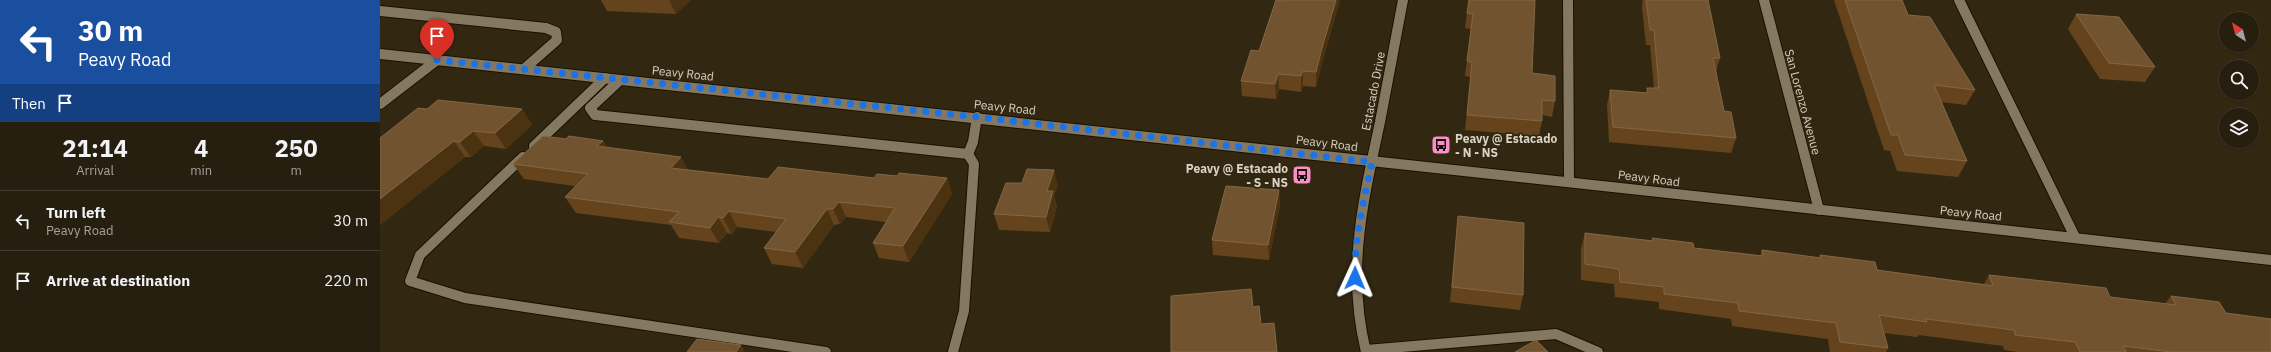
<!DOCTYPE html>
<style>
body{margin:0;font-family:"IBM Plex Sans",sans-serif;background:#2e2717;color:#f1f3f6;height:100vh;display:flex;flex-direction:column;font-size:15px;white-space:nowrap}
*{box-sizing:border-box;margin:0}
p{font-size:13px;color:#a4a29e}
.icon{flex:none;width:22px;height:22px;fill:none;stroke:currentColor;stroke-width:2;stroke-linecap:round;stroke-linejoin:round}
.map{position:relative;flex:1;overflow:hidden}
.side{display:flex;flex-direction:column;background:#261e0e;width:380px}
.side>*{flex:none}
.top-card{background:#1a4fa0;color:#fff;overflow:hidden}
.needle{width:26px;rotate:324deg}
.buttons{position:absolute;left:1839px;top:12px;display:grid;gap:8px}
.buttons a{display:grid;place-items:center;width:40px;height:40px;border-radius:50%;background:#261e0e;box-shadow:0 1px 3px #0004,0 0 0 1px #423c2e;font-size:20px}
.pin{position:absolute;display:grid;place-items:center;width:34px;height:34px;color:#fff;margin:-41px -17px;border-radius:50% 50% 50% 0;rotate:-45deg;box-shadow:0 0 4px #0007}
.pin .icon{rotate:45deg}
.me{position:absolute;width:44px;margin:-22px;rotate:1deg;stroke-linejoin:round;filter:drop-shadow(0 0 3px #0008)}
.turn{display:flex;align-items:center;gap:14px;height:84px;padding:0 12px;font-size:18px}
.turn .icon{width:52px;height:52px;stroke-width:2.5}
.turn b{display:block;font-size:28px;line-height:34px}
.then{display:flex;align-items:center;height:38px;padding:0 12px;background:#0003;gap:8px;font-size:15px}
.eta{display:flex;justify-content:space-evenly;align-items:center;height:68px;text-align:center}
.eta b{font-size:24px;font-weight:700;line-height:28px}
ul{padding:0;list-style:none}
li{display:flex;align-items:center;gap:12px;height:60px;padding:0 12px;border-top:1px solid #423c2e}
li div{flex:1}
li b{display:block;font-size:15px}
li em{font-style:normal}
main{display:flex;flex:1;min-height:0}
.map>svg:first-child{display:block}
</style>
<main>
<section class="side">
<div class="top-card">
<div class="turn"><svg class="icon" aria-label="left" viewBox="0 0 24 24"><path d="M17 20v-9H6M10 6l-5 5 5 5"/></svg><div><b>30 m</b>Peavy Road</div></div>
<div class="then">Then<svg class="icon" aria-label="arrive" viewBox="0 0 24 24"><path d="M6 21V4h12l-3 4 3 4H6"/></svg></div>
</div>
<div class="eta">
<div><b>21:14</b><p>Arrival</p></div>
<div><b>4</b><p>min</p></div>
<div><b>250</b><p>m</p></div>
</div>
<ul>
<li><svg class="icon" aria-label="left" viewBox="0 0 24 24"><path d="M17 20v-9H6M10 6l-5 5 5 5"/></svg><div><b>Turn left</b><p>Peavy Road</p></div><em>30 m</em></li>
<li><svg class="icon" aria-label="arrive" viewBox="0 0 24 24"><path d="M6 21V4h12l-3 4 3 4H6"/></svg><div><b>Arrive at destination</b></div><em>220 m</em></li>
</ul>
</section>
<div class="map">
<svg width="1891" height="352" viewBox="0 0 1891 352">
<rect width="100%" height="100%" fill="#322812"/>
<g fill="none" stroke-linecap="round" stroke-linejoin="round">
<!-- lane casing -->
<g stroke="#1a1000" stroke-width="12">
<g id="lane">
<path d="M1188,0l1,181"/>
<path d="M1579,0l116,237"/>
<path d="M0,11l166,17 10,4 1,8 -33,29"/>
<path d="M240,80l-30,28 5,7 373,39 5,-12 4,-25"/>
<path d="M154,146l71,-68"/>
<path d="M143,157l-103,98 -10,26 55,17 361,54"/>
<path d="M986,350l190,-16 42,18"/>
<path d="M573,352l11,-41 10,-147 -6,-10"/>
</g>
</g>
<!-- street casing -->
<g stroke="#1a1000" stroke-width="12">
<g id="street">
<path d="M1384,0l55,210"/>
<path d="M0,104l57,-44"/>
<path d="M986,352c-20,-82 -3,-150 14,-230 8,-41 15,-81 23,-122"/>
</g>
</g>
<!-- secondary casing -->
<g stroke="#1a1000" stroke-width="12">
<path id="secondary" d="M0,54c631,67 1261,135 1891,206"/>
</g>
<!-- lane -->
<use href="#lane" stroke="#847860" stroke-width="10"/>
<!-- street -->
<use href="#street" stroke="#847860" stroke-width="10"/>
<!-- secondary -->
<use href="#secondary" stroke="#847860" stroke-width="10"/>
</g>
<!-- wall -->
<g fill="#65441d">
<path d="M221,0h90l-15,14 -69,-3z"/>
<path d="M904,0h56l-18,63 -6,24 -13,-1 -2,6 -22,-3 -3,10 -34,-3 -1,-15 18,-30z"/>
<path d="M1089,0l86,101 -3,16 -10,-2v6l-3,15 -74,-6 6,-53 -6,-1 6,-47 -6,-1 2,-15z"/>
<path d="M1263,0h65l12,58 -4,13 8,40 12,27 -5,15 -122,-11 -2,-37 3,-15 36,3 1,-5h7l-4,-43h-4l-4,-38z"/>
<path d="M1454,0h68l6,15 67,75 -9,15 -25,-3 26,59 -9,16 -61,-6 -7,-20 -6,-1z"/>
<path d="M1696,14l79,53 -10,15 -45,-3 -32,-50z"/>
<path d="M47,109h95l10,16 -26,24 -22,-3 -13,11h-6l-85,68v-87z"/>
<path d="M186,139l37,2 5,7 80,22 80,9 106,-1 23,-2 50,2 5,16 -43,68 -30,-4 -6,-15 13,-21 -40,-5 -6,7 -6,1 -31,43 -31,-4 -8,-16 12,-16 -39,-5 -5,7 -5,-1 -8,10 -40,-5 -8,-13 -95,-12 -11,-16 10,-11 -51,-7 -11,-15z"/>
<path d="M678,185l-4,11 3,10 -7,26 -51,-2 -5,-16z"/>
<path d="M899,190l1,15 -11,55 -56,-5 -1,-15z"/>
<path d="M1078,216l65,79 -3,15 -70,-8z"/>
<path d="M1205,233l67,8v-3l42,10 66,8 2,-6 57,8 1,-3 57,15 107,14 5,-9 121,22 55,7 6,-8 55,17 45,39h-253l-14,-2 -1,-4 -84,-11 -2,2 -33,-4 4,15 -2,4h-56l-2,-13 -96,-13 -1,-7 -72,-10v-7l-44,-5 -1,-13 -33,-4v-31z"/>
</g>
<!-- shaded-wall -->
<g fill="#4b3211">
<path d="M289,0h22l-15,14z"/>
<path d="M956,0h4l-18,63 -6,24v-15l6,-24z"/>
<path d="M923,71v15l-2,6v-16z"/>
<path d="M898,74l1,15 -3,10 -1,-15z"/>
<path d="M142,109l10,16 -26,24 -11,-16z"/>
<path d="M93,131l11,15 -13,11 -11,-15z"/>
<path d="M74,141l11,16 -85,68v-26z"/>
<path d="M223,141l10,15 -16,-10z"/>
<path d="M301,157l9,16 -19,-5z"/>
<path d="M674,170l4,15 -4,11 3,10 -7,26 -4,-15 1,-26z"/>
<path d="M567,178l5,16 -43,68 -6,-16z"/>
<path d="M899,190l1,15 -11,55 -1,-15z"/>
<path d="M459,202l7,15 -6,7 -7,-15z"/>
<path d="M447,209l7,16 -31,43 -8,-16z"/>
<path d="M349,211l8,16 -5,7 -9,-16z"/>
<path d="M338,217l9,16 -8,10 -9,-15z"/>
<path d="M361,345l4,7h-9z"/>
</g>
<!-- building -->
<g fill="#71532f" stroke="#826746">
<path d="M896,0l8,1v-1h52l-14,48 -6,24 -13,-1 -2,5 -23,-2 -3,10 -34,-3 10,-31 8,1z"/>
<path d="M1089,0h66l-3,73 23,3v25l-13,-1v21l-75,-6 5,-53 -5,-1 6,-47 -6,-1z"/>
<path d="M1266,0h62l12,58h-7l11,53 7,1 5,26 -123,-11 -3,-37 38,3 -1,-5h12l-5,-58h-4z"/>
<path d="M1465,0h57l6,15 22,2 45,73 -41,-5 33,76 -62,-6 -7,-20h-7z"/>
<path d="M1696,14l43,3 36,50 -46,-4z"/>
<path d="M58,100l84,9 -27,24 -22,-2 -13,11 -6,-1 -74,58v-58l1,-1h-1v-2l38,-30 9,1z"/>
<path d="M163,136l23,3 3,-3 34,5 -6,5 84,11 -10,11 97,11 10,-12 96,11 3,-4 20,2 2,-3 48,5 -44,68 -30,-3 22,-35 -56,-6 -6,7h-6l-32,43 -31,-4 22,-29 -57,-8 -6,7 -5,-1 -8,11 -41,-6 10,-10 -114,-15 23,-23 -75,-10z"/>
<path d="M647,169l27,1 -7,21h6l-7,26 -52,-3 12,-31h16z"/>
<path d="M846,186l53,4 -11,55 -56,-5z"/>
<path d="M1078,216l66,7 -1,72 -71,-8z"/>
<path d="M1205,233l68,8 -1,-3 41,5 1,5 69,8 -1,-6 59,8 -1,-3 55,7 2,8 116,16 -4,-11 117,13 4,9 66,8 -5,-9 48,6 7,11 45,6v33h-100l-48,-6 3,6h-46l-5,-10 -60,-7 -1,-5 -88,-11 1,3 -48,-7 9,33 -48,-6 -4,-19 -97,-12 -1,-8 -74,-9v-7l-44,-5 -1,-13 -34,-5z"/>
<path d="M871,289l2,18 6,-1 2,18 13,-1 3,29h-106v-56z"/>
<path d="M317,339l44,6 -5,7h-49z"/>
<path d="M1156,340l12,12h-33z"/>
</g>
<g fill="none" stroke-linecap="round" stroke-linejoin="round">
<!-- route -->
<path stroke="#1a73e8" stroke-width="7" stroke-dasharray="0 12.6" d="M57,60l540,57 395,45c-8,38 -18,77 -17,116"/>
</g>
<!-- icons -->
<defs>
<g id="bus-square" transform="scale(1)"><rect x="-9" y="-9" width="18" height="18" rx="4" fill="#fc8fc1" stroke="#322812"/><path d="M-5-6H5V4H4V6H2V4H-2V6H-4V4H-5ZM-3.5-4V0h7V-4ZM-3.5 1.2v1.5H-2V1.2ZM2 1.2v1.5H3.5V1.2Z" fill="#111"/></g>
</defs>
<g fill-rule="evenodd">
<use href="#bus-square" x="1061" y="145"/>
<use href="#bus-square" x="922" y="175"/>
</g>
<g text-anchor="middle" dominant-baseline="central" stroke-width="3.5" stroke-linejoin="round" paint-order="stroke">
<!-- street labels -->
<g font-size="12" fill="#d9d2c5" stroke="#322812">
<text transform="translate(303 73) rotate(6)">Peavy Road</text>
<text transform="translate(993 91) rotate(-79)">Estacado Drive</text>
<text transform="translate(1423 102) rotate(75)">San Lorenzo Avenue</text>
<text transform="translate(625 107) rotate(6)">Peavy Road</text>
<text transform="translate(947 143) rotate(7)">Peavy Road</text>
<text transform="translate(1269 178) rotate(7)">Peavy Road</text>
<text transform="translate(1591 213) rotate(6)">Peavy Road</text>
</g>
<!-- poi labels -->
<g font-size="12" font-weight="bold" fill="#d9d2c5" stroke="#322812" text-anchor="start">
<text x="1075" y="138">Peavy @ Estacado<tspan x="1075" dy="14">- N - NS</tspan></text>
<text x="908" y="168" text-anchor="end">Peavy @ Estacado<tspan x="908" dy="14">- S - NS</tspan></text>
</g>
</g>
</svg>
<div class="buttons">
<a><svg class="needle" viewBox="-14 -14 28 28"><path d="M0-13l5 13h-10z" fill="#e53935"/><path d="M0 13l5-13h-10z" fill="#a4a29e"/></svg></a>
<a><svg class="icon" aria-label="search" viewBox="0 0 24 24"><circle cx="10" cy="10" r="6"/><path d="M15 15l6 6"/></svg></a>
<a><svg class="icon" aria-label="layers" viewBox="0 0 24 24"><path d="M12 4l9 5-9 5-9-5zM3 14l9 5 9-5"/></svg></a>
</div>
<div class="pin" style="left:57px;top:60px;background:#d93025"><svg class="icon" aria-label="arrive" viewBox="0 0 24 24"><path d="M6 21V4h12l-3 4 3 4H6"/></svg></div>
<svg class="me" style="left:975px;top:278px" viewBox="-20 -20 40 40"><path d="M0-17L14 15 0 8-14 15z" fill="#1a73e8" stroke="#fff" stroke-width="4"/></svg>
</div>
</main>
